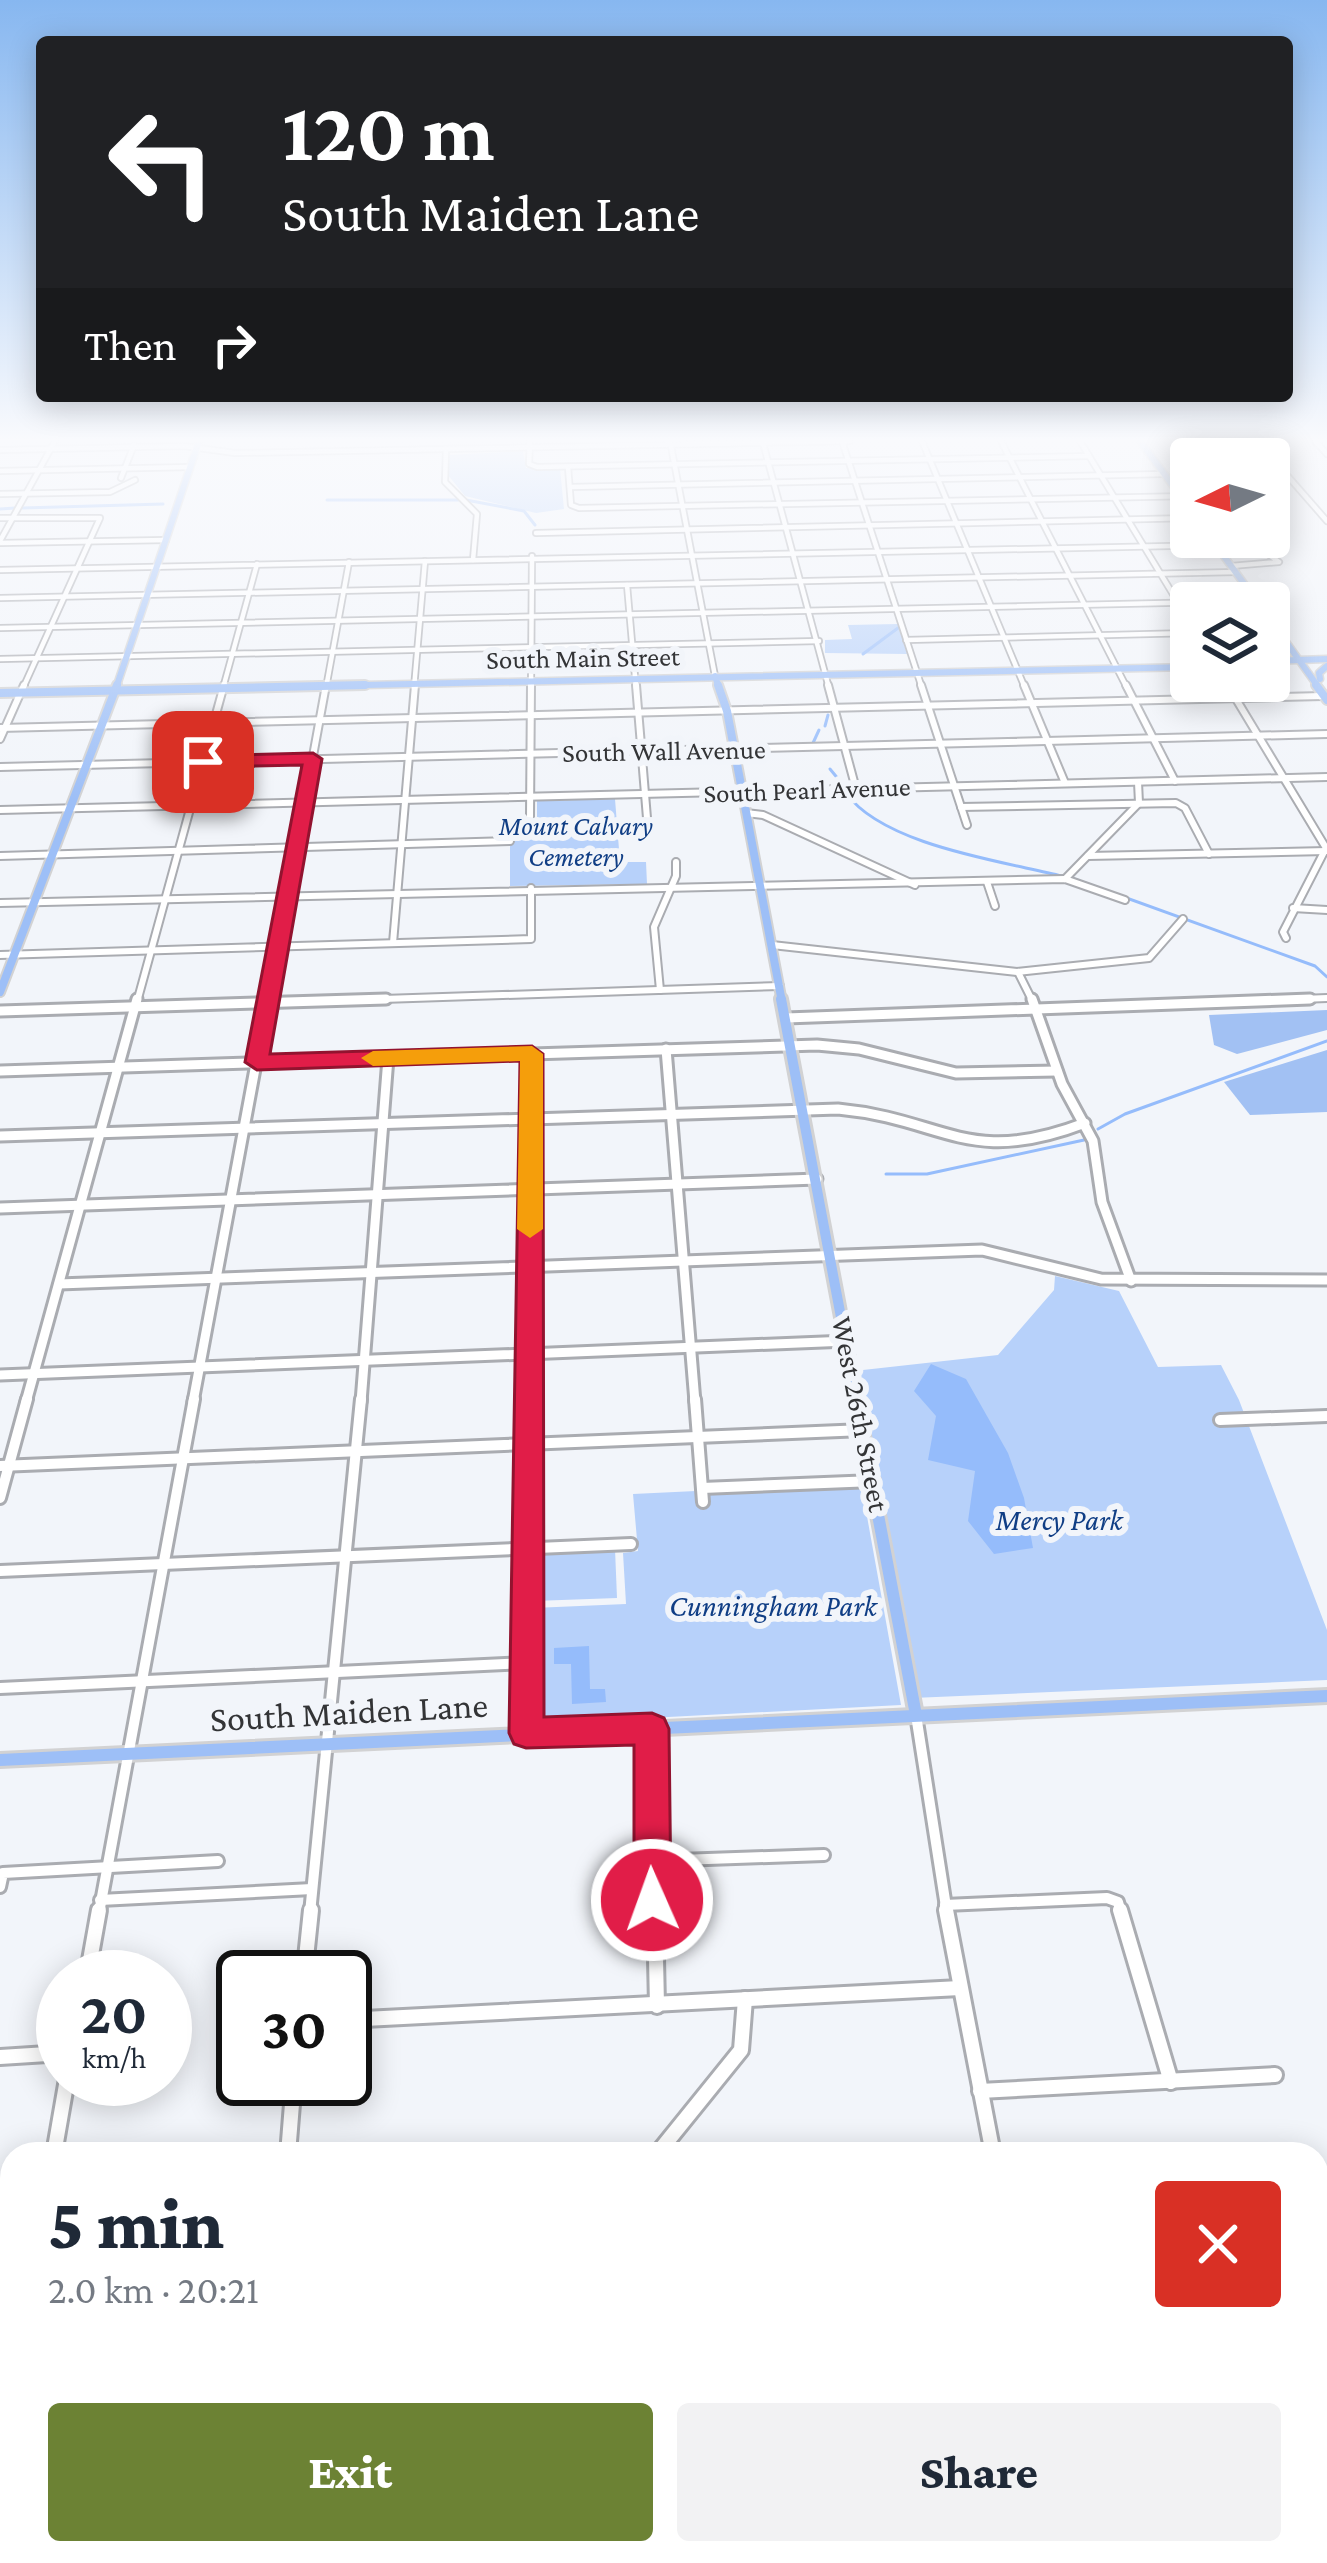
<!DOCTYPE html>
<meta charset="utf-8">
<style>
body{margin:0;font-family:"Crimson Pro",serif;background:#f2f2f3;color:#1f2937;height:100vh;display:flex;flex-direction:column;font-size:45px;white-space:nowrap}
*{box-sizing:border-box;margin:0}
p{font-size:39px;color:#747a83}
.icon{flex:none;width:66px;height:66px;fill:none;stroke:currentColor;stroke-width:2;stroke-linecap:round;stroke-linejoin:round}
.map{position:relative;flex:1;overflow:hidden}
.sheet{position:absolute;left:0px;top:2142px;width:1329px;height:423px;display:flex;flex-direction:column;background:#fff;border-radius:36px 36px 0 0;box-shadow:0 6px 30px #0003}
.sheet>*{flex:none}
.banner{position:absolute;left:36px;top:36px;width:1257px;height:366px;border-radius:12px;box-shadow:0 6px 30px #0003;background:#202124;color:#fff;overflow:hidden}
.needle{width:78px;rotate:265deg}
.fabs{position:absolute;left:1170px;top:438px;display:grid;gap:24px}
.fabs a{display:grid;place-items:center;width:120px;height:120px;border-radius:12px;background:#fff;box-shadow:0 6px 30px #0003;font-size:60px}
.speed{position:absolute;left:36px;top:1950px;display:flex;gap:24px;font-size:60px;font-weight:700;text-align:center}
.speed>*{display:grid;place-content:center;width:156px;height:156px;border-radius:50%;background:#fff;box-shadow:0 6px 30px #0003;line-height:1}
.speed small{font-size:30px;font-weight:400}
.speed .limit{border:6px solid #111;border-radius:18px;background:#fff;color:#111}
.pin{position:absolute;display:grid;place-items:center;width:102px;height:102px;color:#fff;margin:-51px;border-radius:24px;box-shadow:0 6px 18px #0006}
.me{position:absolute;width:132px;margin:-66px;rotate:358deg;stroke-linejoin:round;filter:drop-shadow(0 0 9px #0008)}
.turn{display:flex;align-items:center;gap:42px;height:252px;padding:0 48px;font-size:54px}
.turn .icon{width:156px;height:156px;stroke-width:2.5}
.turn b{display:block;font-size:84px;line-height:102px}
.then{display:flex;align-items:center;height:114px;padding:0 48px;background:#0003;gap:24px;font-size:45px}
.round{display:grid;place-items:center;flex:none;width:126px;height:126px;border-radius:12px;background:#f2f2f3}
.headline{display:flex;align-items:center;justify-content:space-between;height:204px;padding:0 48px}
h1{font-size:72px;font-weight:800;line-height:90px}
.primary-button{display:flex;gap:24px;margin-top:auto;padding:24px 48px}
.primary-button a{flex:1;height:138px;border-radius:12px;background:#6c8234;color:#fff;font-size:48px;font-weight:800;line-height:138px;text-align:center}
.primary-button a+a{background:#f2f2f3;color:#1f2937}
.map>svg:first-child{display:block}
</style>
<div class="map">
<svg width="1327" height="2563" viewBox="0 0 1327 2563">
<rect width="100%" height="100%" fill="#f2f5fa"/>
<!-- green -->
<g fill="#b7d1fa">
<path d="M523,451l3,17 34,1 4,40 -28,4 -71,-17 -17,-21 1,-20z"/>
<path d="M898,624l9,30 -82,-1v-13l27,-1 -4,-14z"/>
<path d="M615,799l5,63h26l1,22 -137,2v-63l27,-1v-21z"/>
<path d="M1055,1276l64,15 39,76 63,-2 18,35 88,230v50l-414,18 -59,-327 144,-16 56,-65z"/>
<path d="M861,1483l40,222 -367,19 -1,-116 93,-4 -3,-51 15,-2 -5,-57z"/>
<path d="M615,1549l2,49 -83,3 1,-48z"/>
</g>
<!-- forest -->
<g fill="#a2c1f3">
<path d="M1327,1010v20l-90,24 -23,-9 -5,-30z"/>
<path d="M1327,1050v62l-77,3 -26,-33z"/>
</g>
<!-- water -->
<g fill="#95bcfb">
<path d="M931,1364l35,15 42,74 16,45 9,50 -39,6 -26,-33 7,-50 -47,-11 8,-44 -22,-25z"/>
<path d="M589,1646l1,43h15l1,13 -34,2 -1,-40h-17v-16z"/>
</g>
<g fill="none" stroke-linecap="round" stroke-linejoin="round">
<!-- stream -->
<g stroke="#95bcfb" stroke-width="3">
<path d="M327,500h131"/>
<path d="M466,500l58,11 11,14"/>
<path d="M22,508l141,-4"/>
<path d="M0,509l15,-1"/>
<path d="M863,654l35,-26"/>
<path d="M825,726l3,-11"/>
<path d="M813,743l6,-13"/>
<path d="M830,769l14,17"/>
<path d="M846,793c37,52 155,68 216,83"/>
<path d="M1074,879l241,87 12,11"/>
<path d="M1098,1129l27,-15 202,-73"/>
<path d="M886,1174h41l157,-34"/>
</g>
<!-- minor-far4 casing -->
<g stroke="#aaacb1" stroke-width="8">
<g id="minor-far4">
<path d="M530,441l-1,23 8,3 552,-11"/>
<path d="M670,441l45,235"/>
<path d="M842,441l80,247"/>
<path d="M922,441l103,247"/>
<path d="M1001,441l126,247"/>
<path d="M1080,441l111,183"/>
<path d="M1257,441l70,80"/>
<path d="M1315,441l12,13"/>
<path d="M763,443l66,245"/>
<path d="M446,449l-1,33 32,32 -4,46"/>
<path d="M0,450l184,-4 51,7 615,-12"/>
<path d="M568,467l3,38 8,3 612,-12"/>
<path d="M0,471l190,-4"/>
<path d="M121,478l13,-33"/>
<path d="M570,487l594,-13"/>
<path d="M0,494l110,-2 25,-12"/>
<path d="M0,518h100l-77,170"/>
<path d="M536,533l655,-15"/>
<path d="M0,541l55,-100"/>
<path d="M0,543l166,-3"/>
<path d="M1222,553l43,-1 14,10 -48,4"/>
<path d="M0,570l1217,-25"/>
<path d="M627,585l9,103"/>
<path d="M0,598l1236,-26"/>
<path d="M0,628l1257,-27"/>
<path d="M906,640l285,-7"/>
<path d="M0,659l819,-18"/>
<path d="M223,688l34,-124"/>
<path d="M326,688l23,-126"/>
<path d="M414,688l11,-127"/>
<path d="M531,688l1,-132"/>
</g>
</g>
<!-- minor-far3 casing -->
<g stroke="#aaacb1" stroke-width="10">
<g id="minor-far3">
<path d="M636,685l11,133"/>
<path d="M828,685l28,104"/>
<path d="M921,685l46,140"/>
<path d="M1024,685l41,98"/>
<path d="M1126,685l49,96"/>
<path d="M1236,699l90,149 -43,84 3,6"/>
<path d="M0,728l1323,-32"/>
<path d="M0,739l24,-54"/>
<path d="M0,767l1327,-33"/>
<path d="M961,807l215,-4 9,5 24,46"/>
<path d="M0,810l1327,-33"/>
<path d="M746,813l17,2 152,70"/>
<path d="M530,817l1,-132"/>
<path d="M0,856l510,-15"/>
<path d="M1088,856l239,-5"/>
<path d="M1065,879l74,-76 -1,-21"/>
<path d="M987,882l8,24"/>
<path d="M0,903l1065,-24 60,21"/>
<path d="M1293,908l34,2"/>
<path d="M393,943l22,-258"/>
<path d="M772,945l245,27 132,-14 34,-39"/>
<path d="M0,955l531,-16v-51"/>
<path d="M1018,972l15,30"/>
<path d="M660,990l-6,-63 22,-51v-14"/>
<path d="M137,1002l87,-317"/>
<path d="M268,1002l58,-317"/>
<path d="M293,1002l487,-16"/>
<path d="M1229,1002l98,-4"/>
</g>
</g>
<!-- minor-far2 casing -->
<g stroke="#aaacb1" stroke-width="15">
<g id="minor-far2">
<path d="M1032,999l30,85 31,57 9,61 29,79"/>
<path d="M0,1011l386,-12"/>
<path d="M786,1018l524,-19"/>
<path d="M666,1049l29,353"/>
<path d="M0,1071l817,-26 42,4 97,24 101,-2"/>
<path d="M0,1136l838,-27c107,10 129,59 247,14"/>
<path d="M0,1208l817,-29"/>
<path d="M59,1284l923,-34 119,29 226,1"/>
<path d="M0,1375l848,-34"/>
<path d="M26,1402l111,-403"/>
<path d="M193,1402l75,-403"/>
<path d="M361,1402l27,-344"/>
<path d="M528,1402l3,-348"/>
</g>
</g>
<!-- minor-far1 casing -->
<g stroke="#aaacb1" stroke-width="16">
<g id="minor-far1">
<path d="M695,1399l8,103"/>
<path d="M1220,1420l107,-4"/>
<path d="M0,1466l864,-36"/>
<path d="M702,1488l172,-7"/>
<path d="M0,1498l27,-99"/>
<path d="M0,1571l631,-27"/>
<path d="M0,1688l528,-25"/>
<path d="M916,1715l31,198"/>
<path d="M652,1729l3,184"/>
<path d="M526,1733l2,-334"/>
<path d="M651,1861l173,-6"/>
<path d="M0,1887l3,-14 215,-12"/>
<path d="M100,1900l212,-11"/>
<path d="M945,1905l162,-7 11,4 3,11"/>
<path d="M99,1913l95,-514"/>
<path d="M310,1913l51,-514"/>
</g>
</g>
<!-- minor casing -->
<g stroke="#aaacb1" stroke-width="20">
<g id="minor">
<path d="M655,1910l2,96"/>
<path d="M946,1910l47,244"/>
<path d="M1120,1910l51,172"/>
<path d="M87,1977l12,-67"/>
<path d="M304,1977l7,-67"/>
<path d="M345,2020l615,-32"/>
<path d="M0,2057l63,-4"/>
<path d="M980,2091l295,-16"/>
<path d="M54,2154l13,-75"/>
<path d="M288,2154l6,-75"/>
<path d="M657,2154l84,-104 4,-51"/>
<path d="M0,2447l12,-65"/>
<path d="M523,2553v10"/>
<path d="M1073,2553l2,10"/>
<path d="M250,2563l1,-10"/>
<path d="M783,2563l162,-10"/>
</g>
</g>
<!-- major-far3 casing -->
<g stroke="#d2d2d3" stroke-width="9">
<g id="major-far3">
<path d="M1140,441l51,69"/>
<path d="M1210,537l48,66"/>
<path d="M1269,618l50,70"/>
<path d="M1269,661l58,-2"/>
<path d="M715,676l4,12"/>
<path d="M1320,679l-1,-6 8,-7"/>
<path d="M116,688l83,-247"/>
<path d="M227,688l964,-21"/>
</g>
</g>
<!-- major-far2 casing -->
<g stroke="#d2d2d3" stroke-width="12">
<g id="major-far2">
<path d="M718,685l9,26 55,291"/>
<path d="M1316,685l11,15"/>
<path d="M0,693l365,-8"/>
<path d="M0,992l117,-307"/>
</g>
</g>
<!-- major-far1 casing -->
<g stroke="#d2d2d3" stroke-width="16">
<path id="major-far1" d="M781,999l76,403"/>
</g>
<!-- major casing -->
<g stroke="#d2d2d3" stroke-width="18">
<g id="major">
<path d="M856,1399l60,316"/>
<path d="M0,1760l1327,-64"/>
</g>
</g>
<!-- minor-far4 -->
<use href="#minor-far4" stroke="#fff" stroke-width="4.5"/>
<!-- minor-far3 -->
<use href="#minor-far3" stroke="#fff" stroke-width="6"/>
<!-- minor-far2 -->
<use href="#minor-far2" stroke="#fff" stroke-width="9"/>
<!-- minor-far1 -->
<use href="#minor-far1" stroke="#fff" stroke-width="10"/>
<!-- minor -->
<use href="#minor" stroke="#fff" stroke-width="14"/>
<!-- major-far3 -->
<use href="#major-far3" stroke="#9dbff7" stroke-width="6"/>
<!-- major-far2 -->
<use href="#major-far2" stroke="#9dbff7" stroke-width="8"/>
<!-- major-far1 -->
<use href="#major-far1" stroke="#9dbff7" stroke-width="10"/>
<!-- major -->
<use href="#major" stroke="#9dbff7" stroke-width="12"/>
</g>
<!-- sky -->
<linearGradient id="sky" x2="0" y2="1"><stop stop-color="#87b7f0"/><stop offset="0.55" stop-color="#f9fafd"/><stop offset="1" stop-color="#f9fafd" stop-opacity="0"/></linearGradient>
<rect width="1327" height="800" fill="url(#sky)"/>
<!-- route -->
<path fill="#e11d48" stroke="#92132f" stroke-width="3" d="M313,753l9,6 -52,295 262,-8 11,8 1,663 108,-4 12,5 5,11 2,171 -5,13 -14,6 -13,-6 -5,-13v-155l-108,3 -12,-4 -5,-11 11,-672 -263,9 -12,-8 57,-297 -99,2 -10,-5 10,-6z"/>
<!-- slow -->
<path fill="#f59e0b" d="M532,1046l11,8v175l-13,9 -13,-9 3,-168 -147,5 -12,-8 12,-7z"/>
<g text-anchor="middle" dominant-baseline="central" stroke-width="12" stroke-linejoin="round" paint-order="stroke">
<!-- far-street labels -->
<g font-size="27" fill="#333436" stroke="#f2f5fa">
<text transform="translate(583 658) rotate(-1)">South Main Street</text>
<text transform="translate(664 751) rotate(-1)">South Wall Avenue</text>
<text transform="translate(807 790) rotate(-2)">South Pearl Avenue</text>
</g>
<!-- far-park labels -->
<g font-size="27" font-style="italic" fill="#103e85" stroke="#f2f5fa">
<text x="576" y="826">Mount Calvary<tspan x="576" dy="31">Cemetery</tspan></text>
</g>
<!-- street labels -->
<g font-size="30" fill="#333436" stroke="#f2f5fa">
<text transform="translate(861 1414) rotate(79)">West 26th Street</text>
</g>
<!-- park labels -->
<g font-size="30" font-style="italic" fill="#103e85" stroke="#f2f5fa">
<text x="1059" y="1519">Mercy Park</text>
<text x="773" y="1605">Cunningham Park</text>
</g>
<!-- near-street labels -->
<g font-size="36" fill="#333436" stroke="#f2f5fa">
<text transform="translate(349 1712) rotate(-3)">South Maiden Lane</text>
</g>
</g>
</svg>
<div class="fabs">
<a><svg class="needle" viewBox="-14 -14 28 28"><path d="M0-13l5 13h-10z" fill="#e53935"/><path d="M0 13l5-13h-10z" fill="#747a83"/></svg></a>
<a><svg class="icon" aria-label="layers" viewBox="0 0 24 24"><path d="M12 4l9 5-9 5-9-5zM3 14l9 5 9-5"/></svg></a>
</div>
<div class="speed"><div>20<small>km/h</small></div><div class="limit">30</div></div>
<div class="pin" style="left:203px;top:762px;background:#d93025"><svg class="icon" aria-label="arrive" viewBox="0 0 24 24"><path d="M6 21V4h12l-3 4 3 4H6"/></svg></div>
<svg class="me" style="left:652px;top:1900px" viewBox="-20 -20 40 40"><circle r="17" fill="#e11d48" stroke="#fff" stroke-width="3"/><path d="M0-11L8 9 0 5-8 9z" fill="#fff"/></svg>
<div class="banner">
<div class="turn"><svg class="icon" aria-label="left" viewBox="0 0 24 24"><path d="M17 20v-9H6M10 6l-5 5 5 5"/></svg><div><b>120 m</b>South Maiden Lane</div></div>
<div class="then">Then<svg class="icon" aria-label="right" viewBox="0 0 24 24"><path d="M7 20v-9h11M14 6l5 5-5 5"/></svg></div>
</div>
<section class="sheet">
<div class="headline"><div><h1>5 min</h1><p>2.0 km · 20:21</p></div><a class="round" style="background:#d93025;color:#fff"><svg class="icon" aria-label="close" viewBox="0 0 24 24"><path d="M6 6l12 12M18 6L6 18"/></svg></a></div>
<div class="primary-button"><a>Exit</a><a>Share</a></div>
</section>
</div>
